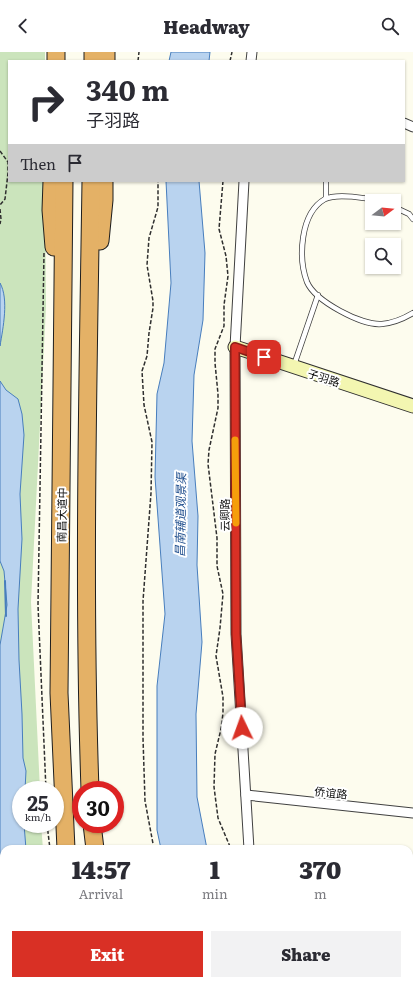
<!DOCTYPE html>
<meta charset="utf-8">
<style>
body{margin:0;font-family:Literata,"Noto Sans SC",serif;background:#f2f2f3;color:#2b2b33;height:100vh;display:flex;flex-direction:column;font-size:15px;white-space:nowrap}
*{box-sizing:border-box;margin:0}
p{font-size:13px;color:#7c7c81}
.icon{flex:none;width:22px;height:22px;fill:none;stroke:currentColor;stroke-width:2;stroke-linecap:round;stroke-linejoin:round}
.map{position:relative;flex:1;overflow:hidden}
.sheet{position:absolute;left:0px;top:793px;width:413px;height:140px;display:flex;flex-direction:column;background:#fff;border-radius:12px 12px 0 0;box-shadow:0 1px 3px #0004}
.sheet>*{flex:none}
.guide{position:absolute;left:8px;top:8px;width:397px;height:122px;border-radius:0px;box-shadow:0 1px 3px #0004;background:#fff;color:#2b2b33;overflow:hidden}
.needle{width:26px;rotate:74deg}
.buttons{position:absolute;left:365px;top:142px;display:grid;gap:8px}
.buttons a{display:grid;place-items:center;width:36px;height:36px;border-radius:0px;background:#fff;box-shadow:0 1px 3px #0004;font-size:20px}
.speed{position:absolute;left:12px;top:729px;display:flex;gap:8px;font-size:20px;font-weight:700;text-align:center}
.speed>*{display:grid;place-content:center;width:52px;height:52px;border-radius:50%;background:#fff;box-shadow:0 1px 3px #0004;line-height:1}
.speed small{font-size:10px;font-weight:400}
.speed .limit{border:6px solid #d22;background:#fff;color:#111}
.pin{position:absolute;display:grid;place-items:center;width:34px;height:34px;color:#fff;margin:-17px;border-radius:8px;box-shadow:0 2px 6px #0006}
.me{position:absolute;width:44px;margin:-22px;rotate:357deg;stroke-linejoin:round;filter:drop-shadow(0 0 3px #0008)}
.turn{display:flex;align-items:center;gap:14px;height:84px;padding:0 12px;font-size:18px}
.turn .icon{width:52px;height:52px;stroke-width:2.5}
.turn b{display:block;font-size:28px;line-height:34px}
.then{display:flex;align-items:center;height:38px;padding:0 12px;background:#0003;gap:8px;font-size:15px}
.eta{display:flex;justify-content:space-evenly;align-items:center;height:68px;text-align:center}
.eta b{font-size:24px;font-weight:800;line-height:28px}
.primary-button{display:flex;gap:8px;margin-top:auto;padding:8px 12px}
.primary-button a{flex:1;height:46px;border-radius:0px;background:#d93025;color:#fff;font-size:16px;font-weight:800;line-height:46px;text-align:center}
.primary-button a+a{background:#f2f2f3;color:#2b2b33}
header{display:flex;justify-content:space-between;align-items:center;height:52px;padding:0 12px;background:#fff;font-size:18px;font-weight:800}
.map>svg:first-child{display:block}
</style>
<header><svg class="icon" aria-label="back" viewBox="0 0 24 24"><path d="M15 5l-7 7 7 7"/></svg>Headway<svg class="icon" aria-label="search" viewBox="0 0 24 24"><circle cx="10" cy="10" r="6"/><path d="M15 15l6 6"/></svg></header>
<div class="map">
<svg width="413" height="933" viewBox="0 0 413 933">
<rect width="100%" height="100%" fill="#fdfcee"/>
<!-- green -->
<path fill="#cbe4bc" d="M0,0h45v9h-36v120h36l1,126 -15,295 9,188h-19v34h20l2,25h-39v132h48l1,4h-53z"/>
<!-- water -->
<g fill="#b9d3ef" stroke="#487ebd">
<path d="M171,0h39l-1,9h-40z"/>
<path d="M166,129h33l6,72 -2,67 -9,55 -2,66 6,75 -1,49 5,77 -6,72 1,83 10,52h-46l-4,-19v-144l8,-72 -10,-137 2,-83 7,-31 7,-80z"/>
<path d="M0,231c9,16 3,45 0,63z"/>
<path d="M0,329l6,9 12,9 4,15 2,21 -4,59 2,45 -4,70 1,51 3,54 1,44 3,13 -1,19h-4v34h3l2,25h-22v34l-4,-21v-217l7,-40 -3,-34 -4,-10z"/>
<rect x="21" y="929" width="28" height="4"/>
<rect x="167" y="929" width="56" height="4"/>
</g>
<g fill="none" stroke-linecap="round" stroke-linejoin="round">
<!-- stream -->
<path stroke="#487ebd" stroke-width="2" d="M5,529l1,35"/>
<!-- lane casing -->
<g stroke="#404040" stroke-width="6">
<g id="lane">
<path d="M326,146v-17"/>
<path d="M379,149c-12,-3 -42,-8 -54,-2 -25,14 -27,59 -18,83 8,19 55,44 75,42 11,-1 21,-5 31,-11"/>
<path d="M394,155l15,7 4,5"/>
<path d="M294,313l24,-70"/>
</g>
</g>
<!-- street casing -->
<g stroke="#404040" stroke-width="11">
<g id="street">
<path d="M251,9l1,-9"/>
<path d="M404,71l9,4"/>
<path d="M244,129l-9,166 1,287 13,215"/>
<path d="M246,743l167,18"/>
<path d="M256,929v4"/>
</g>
</g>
<!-- secondary casing -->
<g stroke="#2f2f2f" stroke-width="15">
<path id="secondary" d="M235,295l178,59"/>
</g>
<!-- highway casing -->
<g stroke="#1e1e1e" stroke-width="19">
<g id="highway">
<path d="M56,9v-9"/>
<path d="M93,9v-9"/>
<path d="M106,9v-9"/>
<path d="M52,129l-1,29 3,37"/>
<path d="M64,129l-5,512 7,156"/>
<path d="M100,189l4,-41v-19"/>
<path d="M90,738c-7,-203 -2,-406 1,-609"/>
<path d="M92,772l3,25"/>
<path d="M80,929l1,4"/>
<path d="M108,929v4"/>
</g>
</g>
<!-- path -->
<g stroke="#2f2f2f" stroke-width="1.5" stroke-dasharray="4 2" stroke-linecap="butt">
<path d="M138,9l1,-9"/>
<path d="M230,9l2,-9"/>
<path d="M0,99l8,11v11l-3,26 -5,6"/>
<path d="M223,129l-4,48 7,27 2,20 -4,29v21l-9,23v14l3,31v14l-9,42 -1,14 9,74v28l6,28 -3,34 -4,28 7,41v16l-2,16 -6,25 -1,33 4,31 13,31"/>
<path d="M0,157l1,10 -1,5"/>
<path d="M44,201l-6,352 8,185"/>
<path d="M47,772l3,25"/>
<path d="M154,797l-9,-48 -2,-63v-137l8,-108 1,-51 -8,-37 -2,-34 5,-15 2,-23 4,-25v-7l-6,-36 2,-27 9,-31v-26"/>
<path d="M65,929l1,4"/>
<path d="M243,929v4"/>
<path d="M159,933l1,-4"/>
</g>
<!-- lane -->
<use href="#lane" stroke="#fff" stroke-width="4.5"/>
<!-- street -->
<use href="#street" stroke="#fff" stroke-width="9"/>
<!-- secondary -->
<use href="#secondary" stroke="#f3f6b1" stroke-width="13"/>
<!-- highway -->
<use href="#highway" stroke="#e4b166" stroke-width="17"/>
</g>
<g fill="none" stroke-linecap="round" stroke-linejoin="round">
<!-- route casing -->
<g stroke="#8d1f18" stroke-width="10">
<path id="route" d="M242,676l-6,-94 -1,-287 29,10"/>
</g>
<!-- route -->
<use href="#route" stroke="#d93025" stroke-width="7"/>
<!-- slow -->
<path stroke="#f59e0b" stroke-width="7" d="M235,388l1,83"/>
</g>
<g text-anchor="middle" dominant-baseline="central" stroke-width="4" stroke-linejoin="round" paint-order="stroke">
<!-- street labels -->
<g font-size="11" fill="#0d0d0d" stroke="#fff">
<text transform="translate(324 325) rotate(18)">子羽路</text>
<text transform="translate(61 463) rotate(-89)">南昌大道中</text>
<text transform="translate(224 463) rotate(-90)">云卿路</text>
<text transform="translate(331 740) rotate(6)">侨谊路</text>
</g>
<!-- water labels -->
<g font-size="12" font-style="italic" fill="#245290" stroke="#fff">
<text transform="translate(180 463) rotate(-89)">昌南辅道观景渠</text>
</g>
</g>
</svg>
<div class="buttons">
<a><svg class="needle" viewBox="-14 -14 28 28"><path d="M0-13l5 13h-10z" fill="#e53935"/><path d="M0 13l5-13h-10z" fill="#7c7c81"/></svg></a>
<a><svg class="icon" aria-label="search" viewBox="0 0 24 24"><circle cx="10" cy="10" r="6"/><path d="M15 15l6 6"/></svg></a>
</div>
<div class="speed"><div>25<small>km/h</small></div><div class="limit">30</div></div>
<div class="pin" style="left:264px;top:305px;background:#d93025"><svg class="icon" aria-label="arrive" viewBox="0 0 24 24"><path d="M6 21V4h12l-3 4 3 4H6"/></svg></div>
<svg class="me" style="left:242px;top:676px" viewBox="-20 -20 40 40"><circle r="19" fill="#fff"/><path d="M0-13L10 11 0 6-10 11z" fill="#d93025"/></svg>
<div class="guide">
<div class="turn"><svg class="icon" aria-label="right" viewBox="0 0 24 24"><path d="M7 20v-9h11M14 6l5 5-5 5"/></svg><div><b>340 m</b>子羽路</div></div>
<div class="then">Then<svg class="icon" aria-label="arrive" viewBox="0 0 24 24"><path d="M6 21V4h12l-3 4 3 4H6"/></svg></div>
</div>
<section class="sheet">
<div class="eta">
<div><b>14:57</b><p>Arrival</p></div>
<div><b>1</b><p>min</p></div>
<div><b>370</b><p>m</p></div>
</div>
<div class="primary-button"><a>Exit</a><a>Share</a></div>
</section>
</div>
